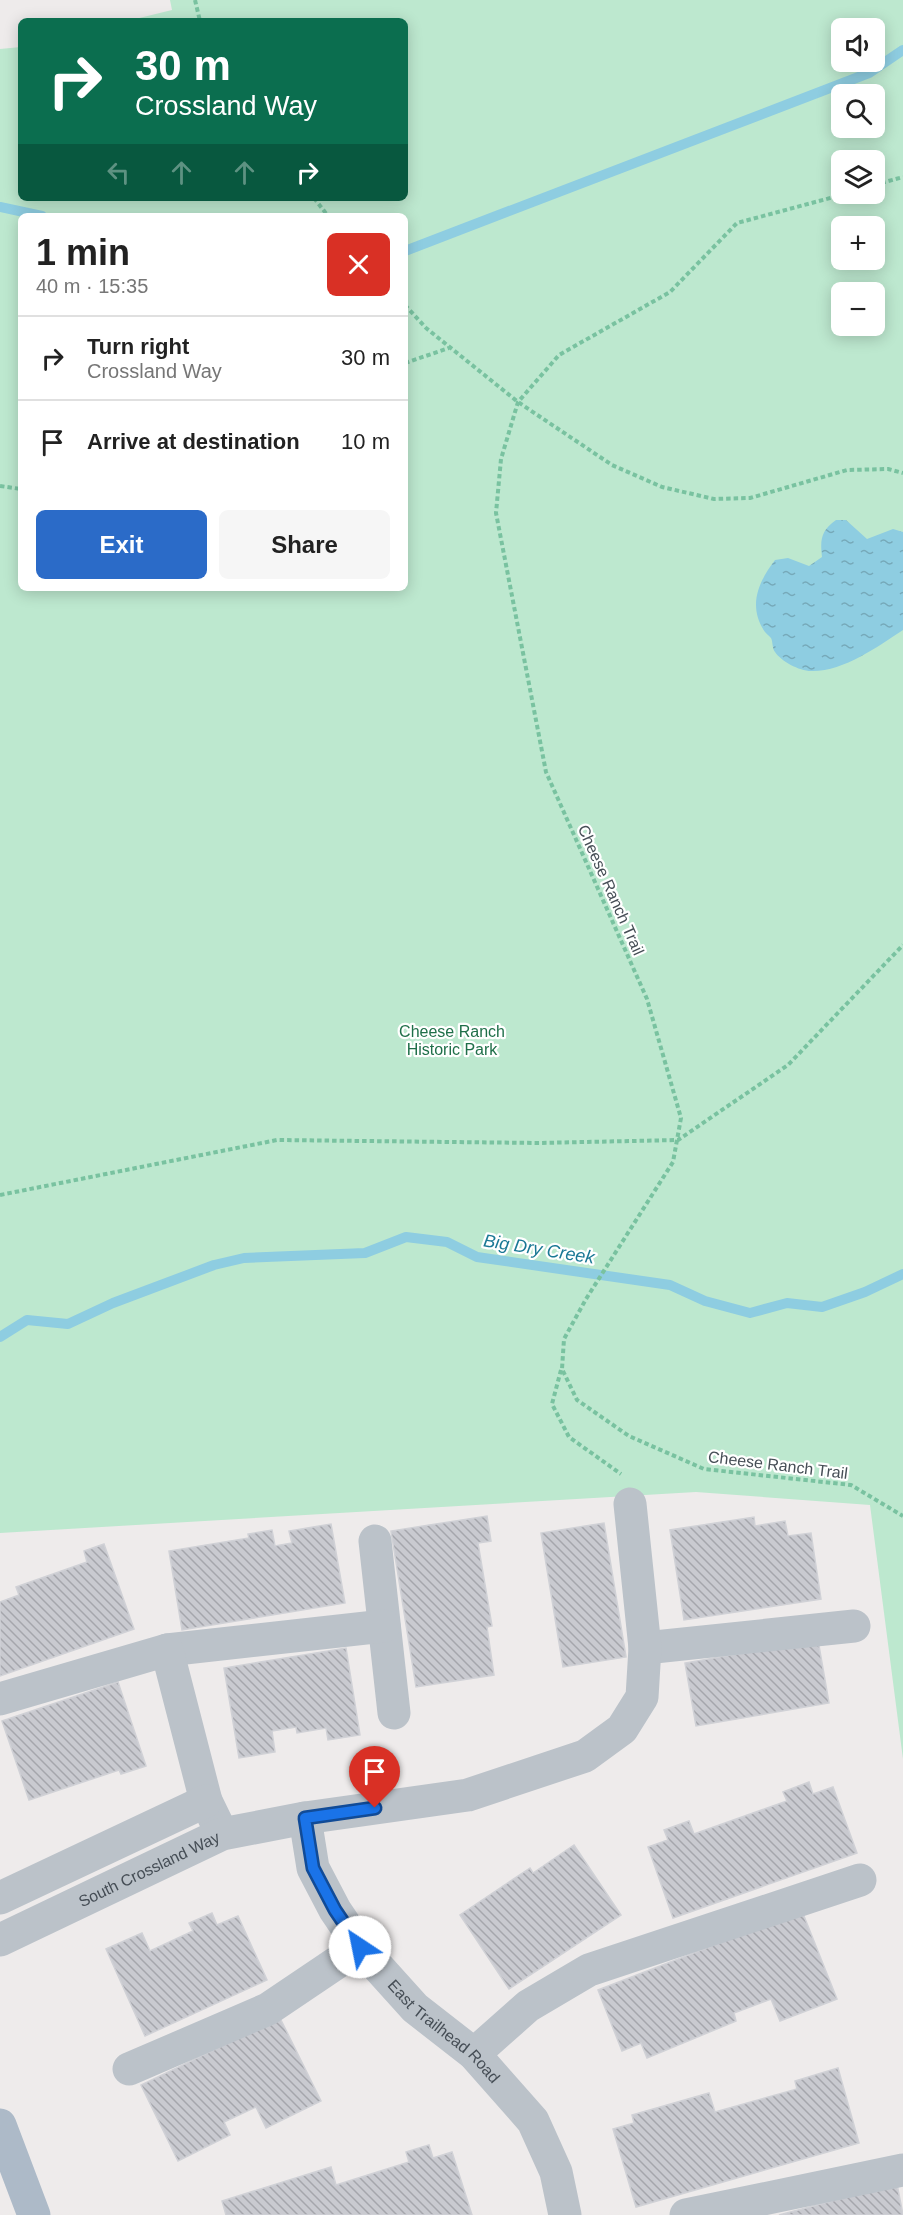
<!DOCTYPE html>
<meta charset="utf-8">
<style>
body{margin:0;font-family:Helvetica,sans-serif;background:#f6f6f6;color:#222;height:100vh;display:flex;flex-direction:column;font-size:22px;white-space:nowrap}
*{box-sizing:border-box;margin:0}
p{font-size:20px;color:#767676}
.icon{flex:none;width:33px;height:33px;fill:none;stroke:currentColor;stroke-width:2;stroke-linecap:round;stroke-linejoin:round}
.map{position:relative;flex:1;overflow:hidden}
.details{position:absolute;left:18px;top:213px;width:390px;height:378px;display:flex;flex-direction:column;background:#fff;border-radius:9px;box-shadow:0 3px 15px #0003}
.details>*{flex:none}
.guide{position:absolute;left:18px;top:18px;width:390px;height:183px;border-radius:9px;box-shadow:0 3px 15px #0003;background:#0b6e4f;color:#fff;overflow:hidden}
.fabs{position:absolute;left:831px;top:18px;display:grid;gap:12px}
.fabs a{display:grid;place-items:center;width:54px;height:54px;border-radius:9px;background:#fff;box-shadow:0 3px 15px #0003;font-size:30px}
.pin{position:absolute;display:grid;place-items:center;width:51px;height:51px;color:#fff;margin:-62px -26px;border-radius:50% 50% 50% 0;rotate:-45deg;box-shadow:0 0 6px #0007}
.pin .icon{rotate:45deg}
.me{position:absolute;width:66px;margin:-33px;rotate:326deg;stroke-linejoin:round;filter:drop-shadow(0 0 4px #0008)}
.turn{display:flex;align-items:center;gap:21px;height:126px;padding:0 18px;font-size:27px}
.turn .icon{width:78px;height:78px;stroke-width:2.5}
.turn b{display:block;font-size:42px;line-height:51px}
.lanes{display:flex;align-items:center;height:57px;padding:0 18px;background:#0003;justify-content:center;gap:30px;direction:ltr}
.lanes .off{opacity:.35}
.round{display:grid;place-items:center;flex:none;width:63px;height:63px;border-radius:9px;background:#f6f6f6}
.head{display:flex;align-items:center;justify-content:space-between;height:102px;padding:0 18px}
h1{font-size:36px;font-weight:700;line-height:45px}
.action{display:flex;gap:12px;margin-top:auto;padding:12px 18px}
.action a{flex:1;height:69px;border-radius:9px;background:#2b6bc8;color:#fff;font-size:24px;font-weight:700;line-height:69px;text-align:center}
.action a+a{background:#f6f6f6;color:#222}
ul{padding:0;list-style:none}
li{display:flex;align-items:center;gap:18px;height:84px;padding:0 18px;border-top:2px solid #e0e0e0}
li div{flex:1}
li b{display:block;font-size:22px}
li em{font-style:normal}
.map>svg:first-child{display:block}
</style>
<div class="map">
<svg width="903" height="2215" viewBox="0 0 903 2215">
<defs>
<pattern id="water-ripples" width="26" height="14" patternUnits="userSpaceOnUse" patternTransform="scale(1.5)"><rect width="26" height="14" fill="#8ecde1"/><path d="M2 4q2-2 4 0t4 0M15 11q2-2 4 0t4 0" fill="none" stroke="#76a9b9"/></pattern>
<pattern id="building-back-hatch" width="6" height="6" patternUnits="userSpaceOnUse" patternTransform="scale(1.5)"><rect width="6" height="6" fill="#c9cad0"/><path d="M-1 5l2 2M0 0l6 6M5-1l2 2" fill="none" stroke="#a5a6ac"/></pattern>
</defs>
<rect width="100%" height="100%" fill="#eeebeb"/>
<!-- green -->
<path fill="#bde8cf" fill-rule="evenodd" d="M170,0h733v1759l-33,-254 -174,-13 -696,41v-1484l21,-2v151h384v-177h-278l45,-11zM842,28h32v34h-32zM842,94h32v34h-32zM842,160h32v34h-32zM21,216h384v372h-384zM842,226h32v34h-32zM842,292h32v34h-32z"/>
<!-- water -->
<path fill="url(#water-ripples)" d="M836,520h10l21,19 26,-10 10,3v98c-26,17 -60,42 -92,41 -12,0 -30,-10 -36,-19 -3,-4 -2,-10 -4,-14 0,0 -6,-6 -6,-6 -18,-26 -6,-51 10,-72l13,-2 21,8 13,-9c-2,-18 -1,-26 14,-37z"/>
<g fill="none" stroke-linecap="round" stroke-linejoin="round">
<!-- stream -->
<g stroke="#8ecde1" stroke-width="10">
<path d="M0,207l42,9"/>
<path d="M405,251l464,-178 34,-23"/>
<path d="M0,1337l27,-17 41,4 45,-21 101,-38 30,-7 121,-5 41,-16 41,5 30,15 193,28 35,16 45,12 37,-10 35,4 43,-15 38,-18"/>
</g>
</g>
<!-- building -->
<g fill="url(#building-back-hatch)" stroke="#d0d1d6" stroke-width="1.5">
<path d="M487,1516l4,25 -13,2 14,83 -5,1 7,48 -78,12 -25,-156z"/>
<path d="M754,1517l1,9 30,-5 3,15 23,-3 10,66 -137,21 -14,-90z"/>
<path d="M604,1523l22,134 -63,10 -22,-134z"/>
<path d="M331,1524l14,79 -163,27 -13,-79 80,-13 -1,-4 24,-4 3,16 17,-3 -3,-12z"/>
<path d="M104,1544l30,85 -134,47v-74l19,-7 -3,-8 71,-25 -3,-11z"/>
<path d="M818,1640l11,63 -133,23 -11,-63z"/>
<path d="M346,1648l14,87 -32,5 -2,-12 -29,5 -1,-6 -24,4 3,21 -36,6 -15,-90z"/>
<path d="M118,1682l28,84 -25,8 -2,-4 -90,30 -27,-79z"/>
<path d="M809,1782l4,12 20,-7 24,66 -184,65 -25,-71 20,-7 -4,-10 25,-9 5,13 93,-33 -4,-9z"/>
<path d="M574,1845l47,70 -112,74 -49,-74 70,-47 3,5z"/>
<path d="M802,1911l35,88 -57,22 -9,-22 -37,14 2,8 -89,37 -6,-15 -19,8 -24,-61z"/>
<path d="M212,1913l5,12 21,-9 29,64 -122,56 -39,-87 36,-16 8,18 43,-20 -4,-8z"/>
<path d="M280,2018l41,83 -55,27 -10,-21 -32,15 6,13 -52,26 -37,-76z"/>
<path d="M838,2068l21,75 -223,64 -23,-78 21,-6 -2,-8 77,-22 6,19 82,-23 -2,-8z"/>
<path d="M429,2145l4,13 19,-6 20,63h-246l-4,-14 109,-34 5,18 73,-23 -3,-10z"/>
<path d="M897,2184l6,31h-124z"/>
</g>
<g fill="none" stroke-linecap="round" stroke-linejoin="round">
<!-- path -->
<g stroke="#79c2a0" stroke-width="4" stroke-dasharray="4.5 3" stroke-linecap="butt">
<path d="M195,0l5,21"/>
<path d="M874,185l29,-8"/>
<path d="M845,194l-108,29 -67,69 -111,63 -41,47 -17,57 -5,54 50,259 101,227 34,119 -8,44 -87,137 -22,40 -2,30 15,31 52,36 75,33 147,16 52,31"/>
<path d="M314,198l14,18"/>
<path d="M405,305l21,23 92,74 94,63 50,22 52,12 36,-1 97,-28 41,-1 15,4"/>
<path d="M405,363l44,-15"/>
<path d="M0,486l21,3"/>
<path d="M0,1195l277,-55 261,3 140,-3 110,-75 115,-120"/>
<path d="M561,1370l-9,34 17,33 52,37"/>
</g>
<!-- street -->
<g stroke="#bbc2c9" stroke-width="33">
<path d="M375,1541l19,172"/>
<path d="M645,1648l209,-22"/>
<path d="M167,1650l217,-24"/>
<path d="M0,1699l167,-49 39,151 16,33"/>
<path id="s1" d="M305,1818l8,50 22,42 25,37 55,61 59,46 59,67 23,51 9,43"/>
<path d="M0,1898l206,-97"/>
<path id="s2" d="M0,1940l222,-106 83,-16 163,-23 117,-39 37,-27 20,-32 3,-49 -15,-144"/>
<path d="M474,2054l54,-48 61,-36 271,-90"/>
<path d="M129,2069l139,-60 92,-62"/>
<path d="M686,2215l217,-45"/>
</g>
<!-- primary -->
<path stroke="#adbac8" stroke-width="33" d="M0,2125l34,90"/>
</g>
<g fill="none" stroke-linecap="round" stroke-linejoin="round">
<!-- route casing -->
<g stroke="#114b97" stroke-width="15">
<path id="route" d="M360,1947l-25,-37 -22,-42 -8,-50 70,-10"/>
</g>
<!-- route -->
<use href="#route" stroke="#1a73e8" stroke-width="10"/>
</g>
<g text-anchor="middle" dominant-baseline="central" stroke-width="4.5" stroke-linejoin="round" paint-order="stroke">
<!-- street labels -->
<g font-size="16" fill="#464e56" stroke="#fff">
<text transform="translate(611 890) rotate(66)">Cheese Ranch Trail</text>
<text transform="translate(778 1465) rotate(7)">Cheese Ranch Trail</text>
<text stroke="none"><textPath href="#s2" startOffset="165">South Crossland Way</textPath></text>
<text stroke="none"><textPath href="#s1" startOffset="262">East Trailhead Road</textPath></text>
</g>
<!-- park labels -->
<g font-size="16" fill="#1f6f49" stroke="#fff">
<text x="452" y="1031">Cheese Ranch<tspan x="452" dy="18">Historic Park</tspan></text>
</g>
<!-- water labels -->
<g font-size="18" font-style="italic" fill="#1a7895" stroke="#fff">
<text transform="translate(539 1249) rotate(9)">Big Dry Creek</text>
</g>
</g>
</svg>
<div class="fabs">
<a><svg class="icon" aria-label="sound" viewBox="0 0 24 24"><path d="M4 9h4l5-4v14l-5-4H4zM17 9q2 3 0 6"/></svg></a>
<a><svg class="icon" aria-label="search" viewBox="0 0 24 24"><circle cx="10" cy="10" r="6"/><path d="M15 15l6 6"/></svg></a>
<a><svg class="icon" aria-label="layers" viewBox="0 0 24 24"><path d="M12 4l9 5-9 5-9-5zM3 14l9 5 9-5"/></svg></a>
<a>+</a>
<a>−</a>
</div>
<div class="pin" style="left:375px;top:1808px;background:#d93025"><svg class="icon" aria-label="arrive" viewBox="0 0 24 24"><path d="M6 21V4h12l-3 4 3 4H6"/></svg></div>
<svg class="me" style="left:360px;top:1947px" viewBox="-20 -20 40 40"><circle r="19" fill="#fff"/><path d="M0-13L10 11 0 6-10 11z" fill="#1a73e8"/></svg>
<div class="guide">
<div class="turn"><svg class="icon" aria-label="right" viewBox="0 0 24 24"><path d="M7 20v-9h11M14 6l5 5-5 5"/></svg><div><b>30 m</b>Crossland Way</div></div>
<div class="lanes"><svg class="icon off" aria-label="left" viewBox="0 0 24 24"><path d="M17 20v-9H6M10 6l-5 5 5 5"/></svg><svg class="icon off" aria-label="ahead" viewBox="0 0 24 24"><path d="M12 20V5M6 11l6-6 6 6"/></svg><svg class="icon off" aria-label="ahead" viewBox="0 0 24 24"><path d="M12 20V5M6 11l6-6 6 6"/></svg><svg class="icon" aria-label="right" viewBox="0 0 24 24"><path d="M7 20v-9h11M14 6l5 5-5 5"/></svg></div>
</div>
<section class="details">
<div class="head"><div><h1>1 min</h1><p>40 m · 15:35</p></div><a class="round" style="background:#d93025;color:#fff"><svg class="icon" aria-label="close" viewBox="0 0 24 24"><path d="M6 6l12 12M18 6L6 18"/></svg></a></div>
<ul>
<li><svg class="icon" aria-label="right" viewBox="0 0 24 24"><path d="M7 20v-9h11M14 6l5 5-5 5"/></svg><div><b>Turn right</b><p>Crossland Way</p></div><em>30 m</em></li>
<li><svg class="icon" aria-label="arrive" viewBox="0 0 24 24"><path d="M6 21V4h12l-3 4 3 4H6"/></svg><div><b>Arrive at destination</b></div><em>10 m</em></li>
</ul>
<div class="action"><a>Exit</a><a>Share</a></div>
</section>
</div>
